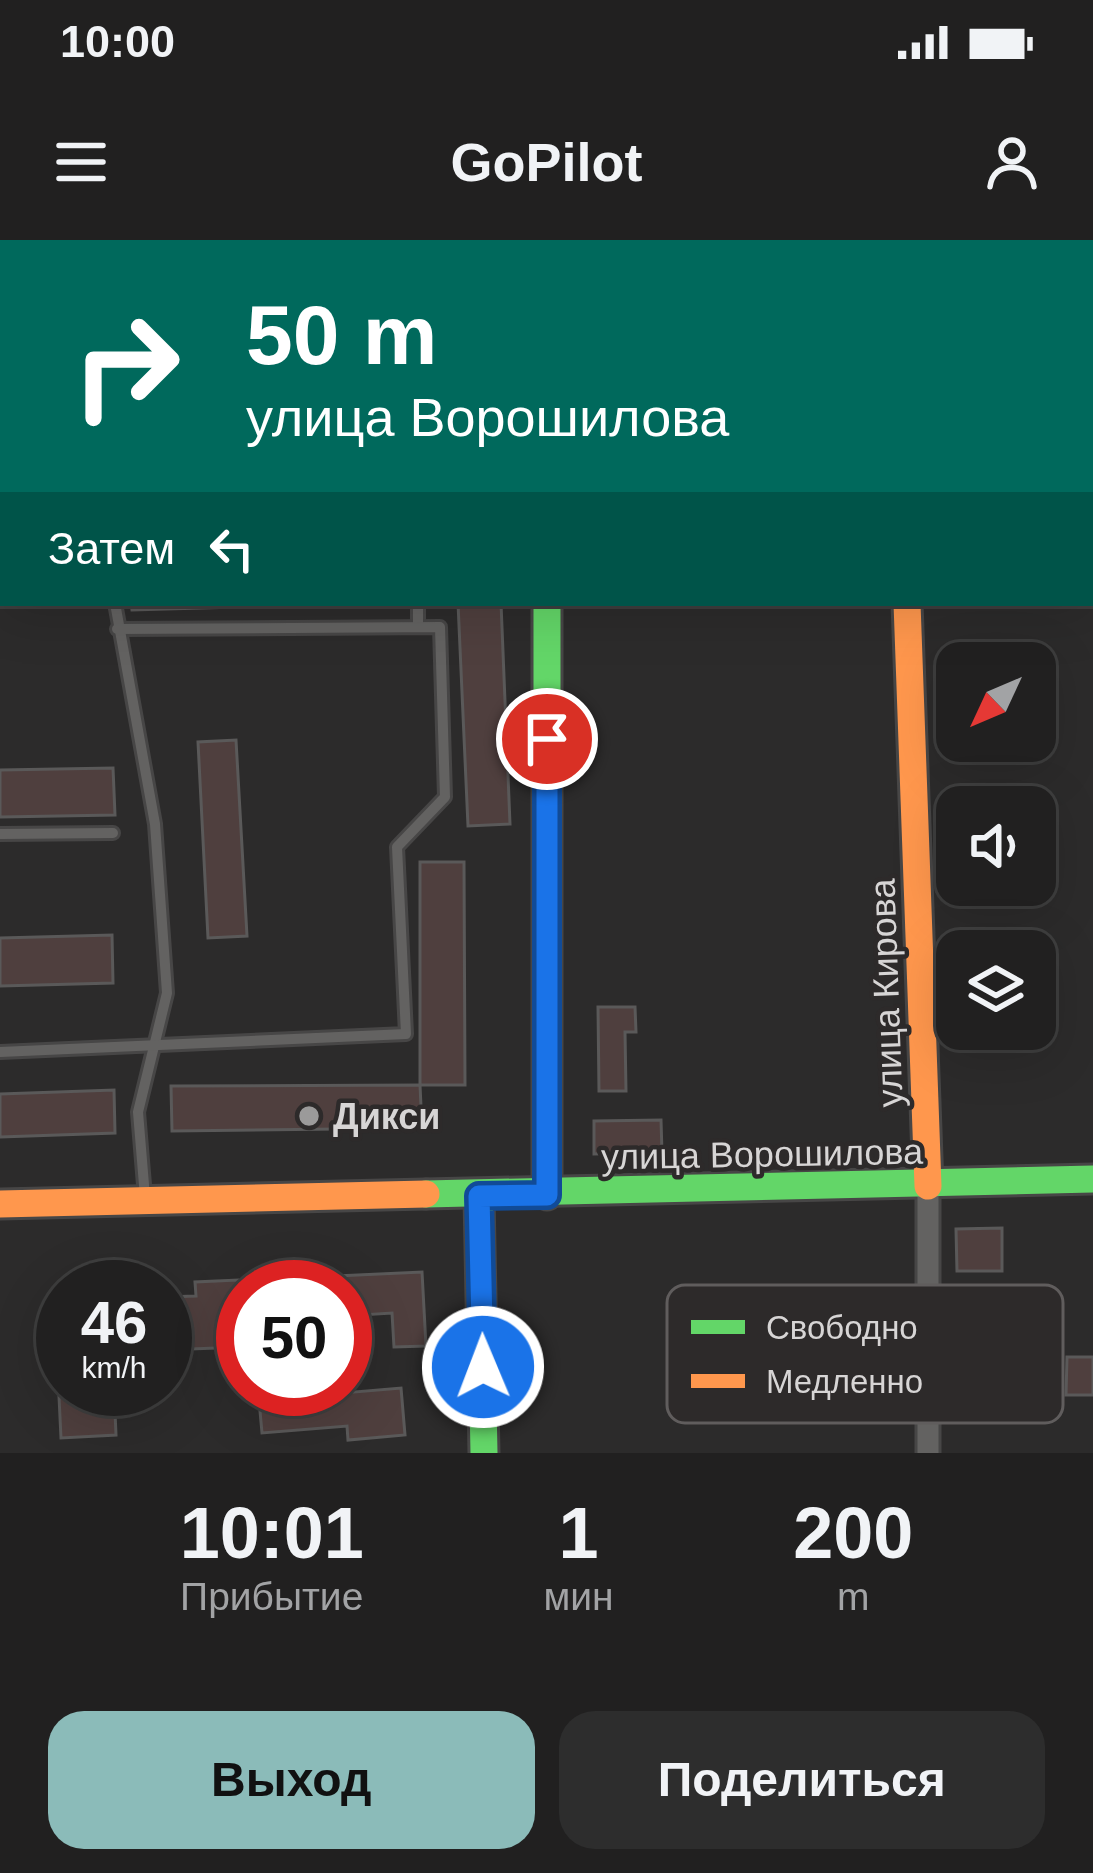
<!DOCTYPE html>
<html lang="ru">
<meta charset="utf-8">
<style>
body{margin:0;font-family:Arial,sans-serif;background:#2d2d2d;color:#f1f3f6;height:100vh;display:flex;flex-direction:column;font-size:45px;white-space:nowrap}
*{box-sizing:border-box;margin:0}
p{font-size:39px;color:#a2a3a5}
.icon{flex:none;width:66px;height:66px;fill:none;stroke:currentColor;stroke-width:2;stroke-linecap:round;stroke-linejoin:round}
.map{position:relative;height:1213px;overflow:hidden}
.drawer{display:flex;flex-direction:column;background:#212020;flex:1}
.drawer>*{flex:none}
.guide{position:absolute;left:0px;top:0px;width:1095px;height:366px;box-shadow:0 12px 48px #0002,0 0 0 3px #3e3e3e;background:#00695c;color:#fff;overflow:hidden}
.needle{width:78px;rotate:226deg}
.buttons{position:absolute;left:936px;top:402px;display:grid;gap:24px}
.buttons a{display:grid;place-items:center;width:120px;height:120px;border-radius:24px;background:#212020;box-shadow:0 12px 48px #0002,0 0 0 3px #3e3e3e;font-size:60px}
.speed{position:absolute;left:36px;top:1020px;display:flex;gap:24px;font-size:60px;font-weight:700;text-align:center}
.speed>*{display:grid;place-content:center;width:156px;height:156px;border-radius:50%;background:#212020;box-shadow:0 12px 48px #0002,0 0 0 3px #3e3e3e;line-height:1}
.speed small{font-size:30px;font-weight:400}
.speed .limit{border:18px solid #d22;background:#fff;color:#111}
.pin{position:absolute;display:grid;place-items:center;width:102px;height:102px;color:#fff;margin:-51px;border:6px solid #fff;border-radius:50%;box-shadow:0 3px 12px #0007}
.me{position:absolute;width:132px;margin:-66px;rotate:359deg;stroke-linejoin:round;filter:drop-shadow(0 0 9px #0008)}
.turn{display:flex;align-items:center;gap:42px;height:252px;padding:0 48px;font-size:54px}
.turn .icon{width:156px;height:156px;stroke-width:2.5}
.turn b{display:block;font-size:84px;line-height:102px}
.then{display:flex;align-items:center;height:114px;padding:0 48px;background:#0003;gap:24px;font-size:45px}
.eta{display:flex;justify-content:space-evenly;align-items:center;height:204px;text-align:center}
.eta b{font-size:72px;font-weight:600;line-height:84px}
.cta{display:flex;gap:24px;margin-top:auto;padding:24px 48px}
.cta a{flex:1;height:138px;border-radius:36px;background:#8bbbb9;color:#111;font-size:48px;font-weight:600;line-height:138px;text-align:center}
.cta a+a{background:#2d2d2d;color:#f1f3f6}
.status{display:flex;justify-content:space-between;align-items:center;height:84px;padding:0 60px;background:#212020;direction:ltr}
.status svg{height:33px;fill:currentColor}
header{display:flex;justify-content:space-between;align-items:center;height:156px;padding:0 48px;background:#212020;font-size:54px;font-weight:600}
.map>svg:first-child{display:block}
</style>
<div class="status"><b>10:00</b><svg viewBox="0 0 49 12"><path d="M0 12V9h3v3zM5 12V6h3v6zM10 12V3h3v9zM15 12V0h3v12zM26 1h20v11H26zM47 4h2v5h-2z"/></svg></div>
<header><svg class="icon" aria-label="menu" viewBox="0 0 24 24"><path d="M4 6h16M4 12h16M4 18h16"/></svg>GoPilot<svg class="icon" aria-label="person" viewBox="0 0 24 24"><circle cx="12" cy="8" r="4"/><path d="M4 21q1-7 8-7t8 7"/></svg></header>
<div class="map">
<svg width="1093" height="1213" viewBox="0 0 1093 1213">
<rect width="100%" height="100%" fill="#2c2b2b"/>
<!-- building -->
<g fill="#4f3f3e" stroke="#5a5959" stroke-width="3">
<rect x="158" y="0" width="237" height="3"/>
<path d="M131,363h250l-249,7z"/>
<path d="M458,363h43l9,221 -42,2z"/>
<path d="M236,500l11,196 -39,2 -10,-196z"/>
<path d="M113,528l2,47 -115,2v-47z"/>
<path d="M420,622h44l1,223h-45z"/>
<path d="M112,695l1,48 -113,3v-48z"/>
<path d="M598,767h37l1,25h-11l1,59h-27z"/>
<path d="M420,845l2,43 -250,3 -1,-45z"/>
<path d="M114,850l1,43 -115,4v-43z"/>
<path d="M661,880l1,33 -68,1v-33z"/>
<path d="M1002,988v43h-45l-1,-42z"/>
<path d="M422,1032l4,74 -32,1 -2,-34 -47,3v-29h-51l-1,-9z"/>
<path d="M238,1040l4,67 -77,3v-53l31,-1 -1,-14z"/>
<path d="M57,1115h6v34h51l2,46 -55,3z"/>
<path d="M1067,1117h26v38h-27z"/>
<path d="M401,1148l4,47 -57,5 -1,-14 -85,7 -3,-33z"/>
</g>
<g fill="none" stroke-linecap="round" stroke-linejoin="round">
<!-- lane casing -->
<g stroke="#474646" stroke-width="16">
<g id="lane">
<path d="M98,0v3"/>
<path d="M419,0v3"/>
<path d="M0,263h3"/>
<path d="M115,363l40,221 12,169 -29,119 7,85"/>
<path d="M418,387v-24"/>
<path d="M0,594l113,-1"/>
<path d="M0,812l406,-18 -9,-187 48,-50 -5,-170 -323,2"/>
</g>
</g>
<!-- street casing -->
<g stroke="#474646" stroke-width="27">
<path id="street" d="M928,1213v-267"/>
</g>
<!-- fast casing -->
<g stroke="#474646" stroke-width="33">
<g id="fast">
<path d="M1092,311h1"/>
<path d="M547,363v592"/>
<path d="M426,954l667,-15"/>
<path d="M479,956l5,257"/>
</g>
</g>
<!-- slow casing -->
<g stroke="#474646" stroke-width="33">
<g id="slow">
<path d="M543,0v3"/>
<path d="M908,0v3"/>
<path d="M907,363l21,583"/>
<path d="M0,964l426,-10"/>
</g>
</g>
<!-- lane -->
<use href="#lane" stroke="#636261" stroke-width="10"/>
<!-- street -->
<use href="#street" stroke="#636261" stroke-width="21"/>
<!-- fast -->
<use href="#fast" stroke="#63d668" stroke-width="27"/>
<!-- slow -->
<use href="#slow" stroke="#ff974d" stroke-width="27"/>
</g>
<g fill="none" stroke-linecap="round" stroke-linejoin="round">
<!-- route casing -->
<g stroke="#114b97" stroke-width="30">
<path id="route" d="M483,1127l-4,-171 68,-1v-456"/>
</g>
<!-- route -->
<use href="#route" stroke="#1a73e8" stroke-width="21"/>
</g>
<!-- markers -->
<circle fill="#9b9a9a" stroke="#2d2a2a" stroke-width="4.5" cx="309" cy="876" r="12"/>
<g text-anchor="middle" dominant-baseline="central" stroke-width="9" stroke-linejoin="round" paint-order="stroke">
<!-- street labels -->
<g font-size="36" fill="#d7d5d5" stroke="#2d2a2a">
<text transform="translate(886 753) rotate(-92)">улица Кирова</text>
<text transform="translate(762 914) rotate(-1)">улица Ворошилова</text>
</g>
<!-- poi labels -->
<g font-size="36" font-weight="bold" fill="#d7d5d5" stroke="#2d2a2a" text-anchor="start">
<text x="333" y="876">Дикси</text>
</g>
</g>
<!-- legend -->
<rect x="667" y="1045" width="396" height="138" rx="18" fill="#2d2a2a" stroke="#605d5d" stroke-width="3"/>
<rect x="691" y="1080" width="54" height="14" fill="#63d668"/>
<rect x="691" y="1134" width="54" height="14" fill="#ff974d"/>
<g font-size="33" fill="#d7d5d5">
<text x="766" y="1099">Свободно</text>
<text x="766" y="1153">Медленно</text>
</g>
</svg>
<div class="buttons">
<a><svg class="needle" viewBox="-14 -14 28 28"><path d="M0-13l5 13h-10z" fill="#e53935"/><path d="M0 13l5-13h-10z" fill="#a2a3a5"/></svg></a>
<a><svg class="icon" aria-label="sound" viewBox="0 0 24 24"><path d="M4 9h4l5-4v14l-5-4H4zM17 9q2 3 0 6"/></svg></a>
<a><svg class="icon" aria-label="layers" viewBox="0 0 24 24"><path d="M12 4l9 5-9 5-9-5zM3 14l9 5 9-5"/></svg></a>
</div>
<div class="speed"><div>46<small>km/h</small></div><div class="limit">50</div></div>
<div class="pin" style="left:547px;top:499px;background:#d93025"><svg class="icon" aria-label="arrive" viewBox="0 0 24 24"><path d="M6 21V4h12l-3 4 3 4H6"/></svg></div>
<svg class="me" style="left:483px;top:1127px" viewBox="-20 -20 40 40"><circle r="17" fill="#1a73e8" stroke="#fff" stroke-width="3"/><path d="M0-11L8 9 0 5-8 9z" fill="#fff"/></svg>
<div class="guide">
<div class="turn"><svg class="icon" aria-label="right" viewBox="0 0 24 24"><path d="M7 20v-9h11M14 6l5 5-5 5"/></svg><div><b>50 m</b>улица Ворошилова</div></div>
<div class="then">Затем<svg class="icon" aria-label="left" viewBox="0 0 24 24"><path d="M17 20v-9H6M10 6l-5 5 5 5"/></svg></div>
</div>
</div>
<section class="drawer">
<div class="eta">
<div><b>10:01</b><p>Прибытие</p></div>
<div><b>1</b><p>мин</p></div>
<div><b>200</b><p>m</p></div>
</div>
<div class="cta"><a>Выход</a><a>Поделиться</a></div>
</section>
